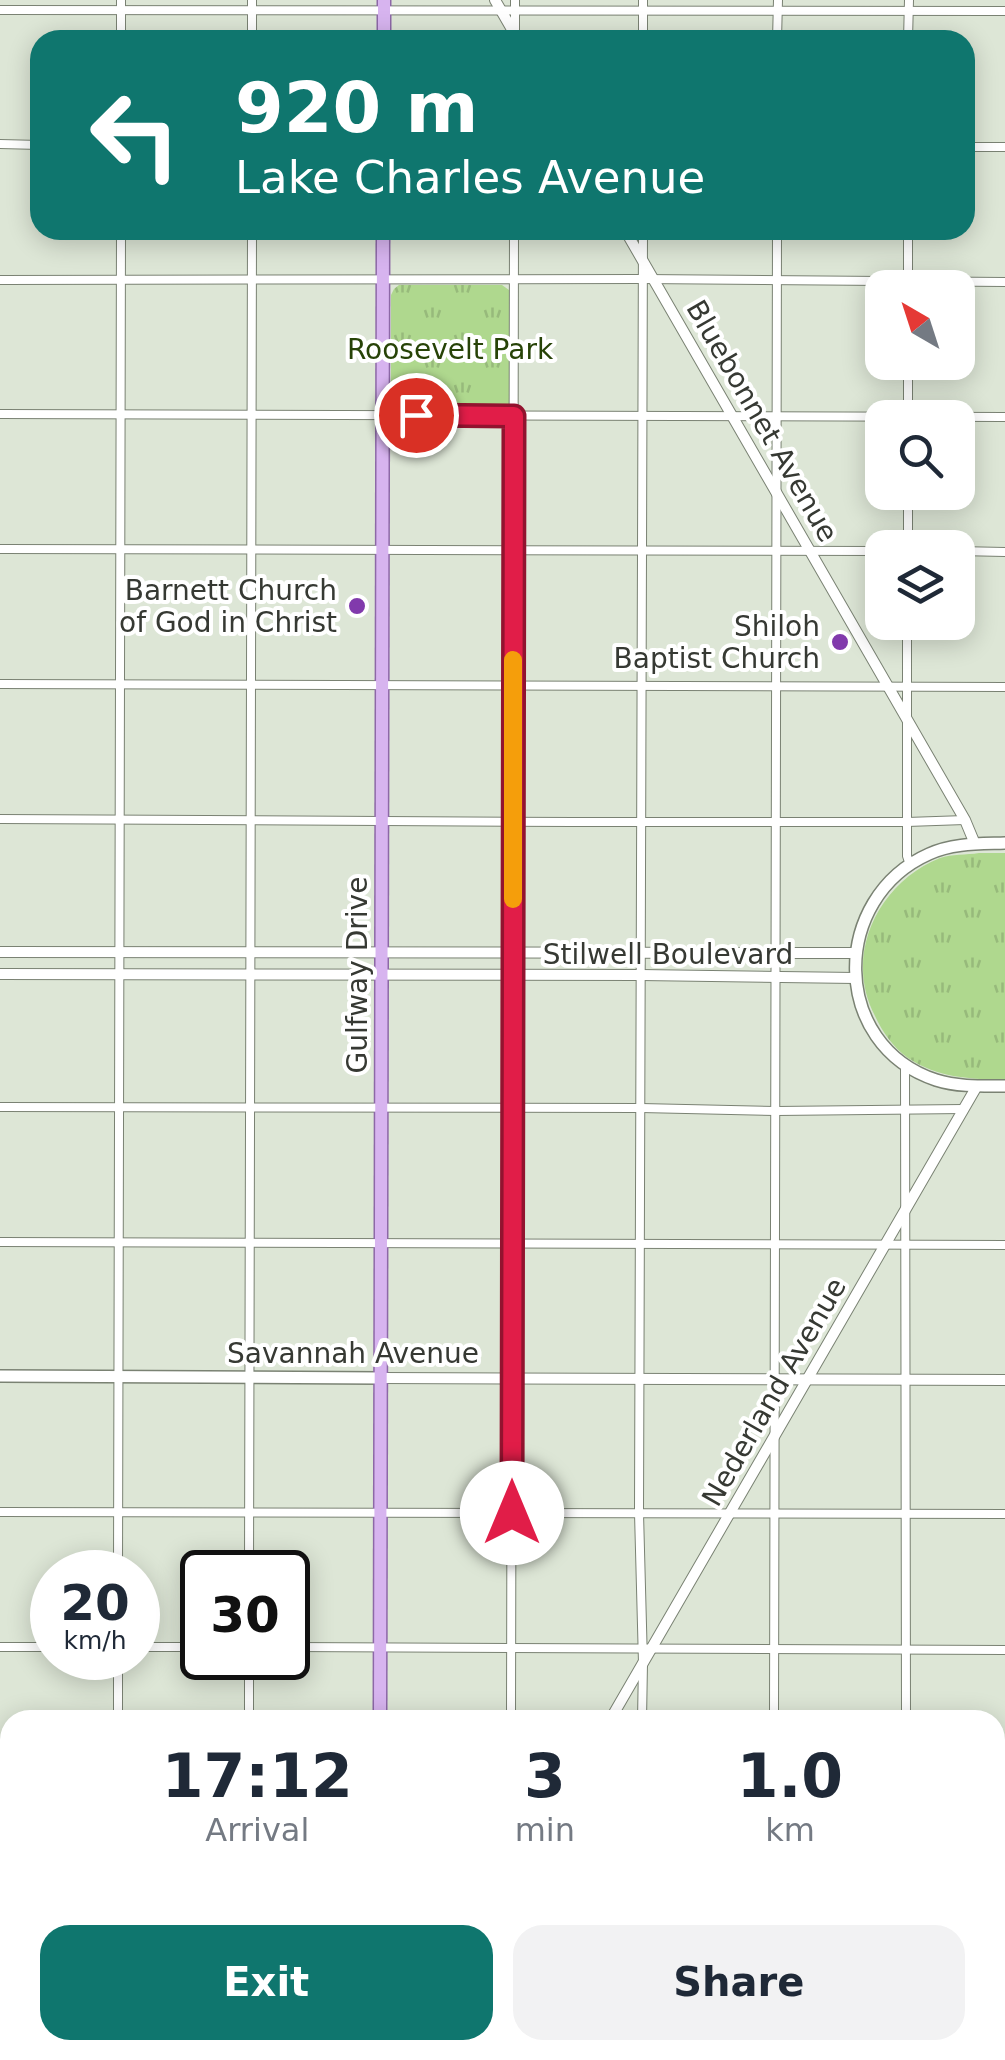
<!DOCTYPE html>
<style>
body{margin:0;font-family:"DejaVu Sans",sans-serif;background:#f2f2f3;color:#1f2937;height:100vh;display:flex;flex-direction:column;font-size:38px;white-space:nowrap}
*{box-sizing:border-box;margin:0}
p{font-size:32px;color:#747a83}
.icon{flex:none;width:55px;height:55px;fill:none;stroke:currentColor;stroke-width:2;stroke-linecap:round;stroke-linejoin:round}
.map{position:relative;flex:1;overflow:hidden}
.panel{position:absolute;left:0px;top:1710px;width:1005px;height:350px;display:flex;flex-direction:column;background:#fff;border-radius:30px 30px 0 0;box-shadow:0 5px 25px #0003}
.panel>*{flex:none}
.banner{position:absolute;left:30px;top:30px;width:945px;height:210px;border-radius:30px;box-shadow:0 5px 25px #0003;background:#0f766e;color:#fff;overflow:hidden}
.needle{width:65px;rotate:321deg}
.tools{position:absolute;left:865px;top:270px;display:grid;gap:20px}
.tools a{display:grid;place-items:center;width:110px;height:110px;border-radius:20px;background:#fff;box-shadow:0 5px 25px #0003;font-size:50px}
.speed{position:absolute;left:30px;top:1550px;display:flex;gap:20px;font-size:50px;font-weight:700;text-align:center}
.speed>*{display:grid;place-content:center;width:130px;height:130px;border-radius:50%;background:#fff;box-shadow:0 5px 25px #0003;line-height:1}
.speed small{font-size:25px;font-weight:400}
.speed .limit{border:5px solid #111;border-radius:15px;background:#fff;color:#111}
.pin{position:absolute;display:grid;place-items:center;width:85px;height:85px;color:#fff;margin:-42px;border:5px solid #fff;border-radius:50%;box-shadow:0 2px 10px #0007}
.me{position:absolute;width:110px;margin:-55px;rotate:0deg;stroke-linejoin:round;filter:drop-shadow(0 0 8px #0008)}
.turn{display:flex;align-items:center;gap:35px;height:210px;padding:0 40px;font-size:45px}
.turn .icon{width:130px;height:130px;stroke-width:2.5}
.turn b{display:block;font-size:70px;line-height:85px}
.eta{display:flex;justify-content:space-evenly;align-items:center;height:170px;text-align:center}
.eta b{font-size:60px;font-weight:800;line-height:70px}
.action{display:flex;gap:20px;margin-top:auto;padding:20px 40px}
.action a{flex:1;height:115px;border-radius:30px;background:#0f766e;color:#fff;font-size:40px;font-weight:800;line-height:115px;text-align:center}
.action a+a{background:#f2f2f3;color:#1f2937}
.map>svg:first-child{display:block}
</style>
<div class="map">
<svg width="1005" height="2060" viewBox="0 0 1005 2060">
<defs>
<pattern id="park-tufts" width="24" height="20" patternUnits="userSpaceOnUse" patternTransform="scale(2.5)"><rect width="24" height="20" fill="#afd88e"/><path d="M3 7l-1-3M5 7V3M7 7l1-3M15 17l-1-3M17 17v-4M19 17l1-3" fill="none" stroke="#97ba7b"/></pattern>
</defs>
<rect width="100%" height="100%" fill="#dde6d6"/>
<!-- park -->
<g fill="url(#park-tufts)">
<path d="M399,285h103l7,5v118l-3,3h-107l-6,-3 -2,-5v-108l3,-6z"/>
<path d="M979,853h26v227c-35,-1 -67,-2 -97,-22 -15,-11 -25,-25 -33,-42 -32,-61 3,-133 65,-158 12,-4 26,-3 39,-5z"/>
</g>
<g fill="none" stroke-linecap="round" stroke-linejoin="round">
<!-- minor casing -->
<g stroke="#7a8273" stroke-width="10">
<g id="minor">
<path d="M0,10l1005,1"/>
<path d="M515,31v-31"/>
<path d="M121,40v-40"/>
<path d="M252,40v-40"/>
<path d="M643,40v-40"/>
<path d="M777,40l1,-40"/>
<path d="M908,40l1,-40"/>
<path d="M0,144l40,1"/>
<path d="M965,147h40"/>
<path d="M0,280l642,-1 363,3"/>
<path d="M908,288v-58"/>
<path d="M908,362v56"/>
<path d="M0,414l1005,3"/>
<path d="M908,548v-56"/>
<path d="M0,549l882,2"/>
<path d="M958,551l47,1"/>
<path d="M907,622v234l3,9"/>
<path d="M0,684l1005,3"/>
<path d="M0,819l574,3h333l58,-2"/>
<path d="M905,1065l1,655"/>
<path d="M0,1107l641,1 135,3 188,-2"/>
<path d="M0,1242l1005,3"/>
<path d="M0,1512l1005,2"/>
<path d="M118,1572l3,-1342"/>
<path d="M249,1572l3,-1342"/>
<path d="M0,1647h52"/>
<path d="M138,1647h64"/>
<path d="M288,1647l717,3"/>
<path d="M118,1720v-62"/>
<path d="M249,1720v-62"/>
<path d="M511,1720l3,-1490"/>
<path d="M642,1720l1,-57 -4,-150 4,-1283"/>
<path d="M774,1720l3,-1490"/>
<path d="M0,1782h10"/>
<path d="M995,1784h10"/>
<path d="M0,1917h10"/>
<path d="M995,1919h10"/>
<path d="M0,2050l1005,4"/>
</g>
</g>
<!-- tertiary casing -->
<g stroke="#7a8273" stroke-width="12">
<g id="tertiary">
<path d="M495,0l23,40"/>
<path d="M625,230l340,590 10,24"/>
<path d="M0,952l856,1"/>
<path d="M0,974l641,1 215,3"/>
<path d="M381,1378l624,2"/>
<path d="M610,1720l367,-634"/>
<path d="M414,2060l6,-10"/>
</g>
</g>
<!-- secondary casing -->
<g stroke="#7a8273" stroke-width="14">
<g id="secondary">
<path d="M1005,843c-25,1 -52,0 -76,11 -99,44 -99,191 7,226 22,7 46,6 69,6"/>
<path d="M0,1376l381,2"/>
</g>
</g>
<!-- primary casing -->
<g stroke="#8d68a7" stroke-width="15">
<g id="primary">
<path d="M384,40v-40"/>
<path d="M380,1720l3,-1490"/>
<path d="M379,2060v-10"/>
</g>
</g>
<!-- minor -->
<use href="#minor" stroke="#fff" stroke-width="8"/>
<!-- tertiary -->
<use href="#tertiary" stroke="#fff" stroke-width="10"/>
<!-- secondary -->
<use href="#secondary" stroke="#fff" stroke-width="11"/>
<!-- primary -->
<use href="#primary" stroke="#d7b4ef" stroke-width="12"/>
</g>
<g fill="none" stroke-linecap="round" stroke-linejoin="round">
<!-- route casing -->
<g stroke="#92132f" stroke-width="25">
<path id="route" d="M416,415l98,1 -2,1097"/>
</g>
<!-- route -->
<use href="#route" stroke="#e11d48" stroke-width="18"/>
<!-- slow -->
<path stroke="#f59e0b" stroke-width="18" d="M513,899v-239"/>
</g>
<!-- markers -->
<g fill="#813aac" stroke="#fff" stroke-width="4">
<circle cx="357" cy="606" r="10"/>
<circle cx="840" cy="642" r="10"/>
</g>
<g text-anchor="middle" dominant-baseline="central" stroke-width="8" stroke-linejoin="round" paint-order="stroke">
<!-- park labels -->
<g font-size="28" fill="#274307" stroke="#fff">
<text x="450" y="349">Roosevelt Park</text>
</g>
<!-- street labels -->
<g font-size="28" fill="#363933" stroke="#fff">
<text transform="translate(762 421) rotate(60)">Bluebonnet Avenue</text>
<text x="668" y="954">Stilwell Boulevard</text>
<text transform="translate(357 975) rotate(-90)">Gulfway Drive</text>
<text x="353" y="1353">Savannah Avenue</text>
<text transform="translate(774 1392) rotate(-60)">Nederland Avenue</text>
</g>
<!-- poi labels -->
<g font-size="28" fill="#363933" stroke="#fff" text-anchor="end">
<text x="337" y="590">Barnett Church<tspan x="337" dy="32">of God in Christ</tspan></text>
<text x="820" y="626">Shiloh<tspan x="820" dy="32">Baptist Church</tspan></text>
</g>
</g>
</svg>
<div class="tools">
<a><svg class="needle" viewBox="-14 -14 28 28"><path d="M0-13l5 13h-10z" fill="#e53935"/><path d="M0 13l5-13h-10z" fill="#747a83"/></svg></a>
<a><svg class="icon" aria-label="search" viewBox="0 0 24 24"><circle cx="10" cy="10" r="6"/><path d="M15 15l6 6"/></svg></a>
<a><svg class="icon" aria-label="layers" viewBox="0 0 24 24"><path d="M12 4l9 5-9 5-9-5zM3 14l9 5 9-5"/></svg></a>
</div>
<div class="speed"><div>20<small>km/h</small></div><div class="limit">30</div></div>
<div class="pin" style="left:416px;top:415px;background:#d93025"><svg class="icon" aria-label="arrive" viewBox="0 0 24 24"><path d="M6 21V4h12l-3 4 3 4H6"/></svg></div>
<svg class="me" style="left:512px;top:1513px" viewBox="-20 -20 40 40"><circle r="19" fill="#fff"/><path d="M0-13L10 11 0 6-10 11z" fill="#e11d48"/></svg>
<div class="banner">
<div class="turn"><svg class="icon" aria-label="left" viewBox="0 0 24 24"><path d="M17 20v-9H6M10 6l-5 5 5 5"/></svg><div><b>920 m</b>Lake Charles Avenue</div></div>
</div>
<section class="panel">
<div class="eta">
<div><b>17:12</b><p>Arrival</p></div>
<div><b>3</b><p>min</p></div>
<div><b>1.0</b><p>km</p></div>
</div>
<div class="action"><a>Exit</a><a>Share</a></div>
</section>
</div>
